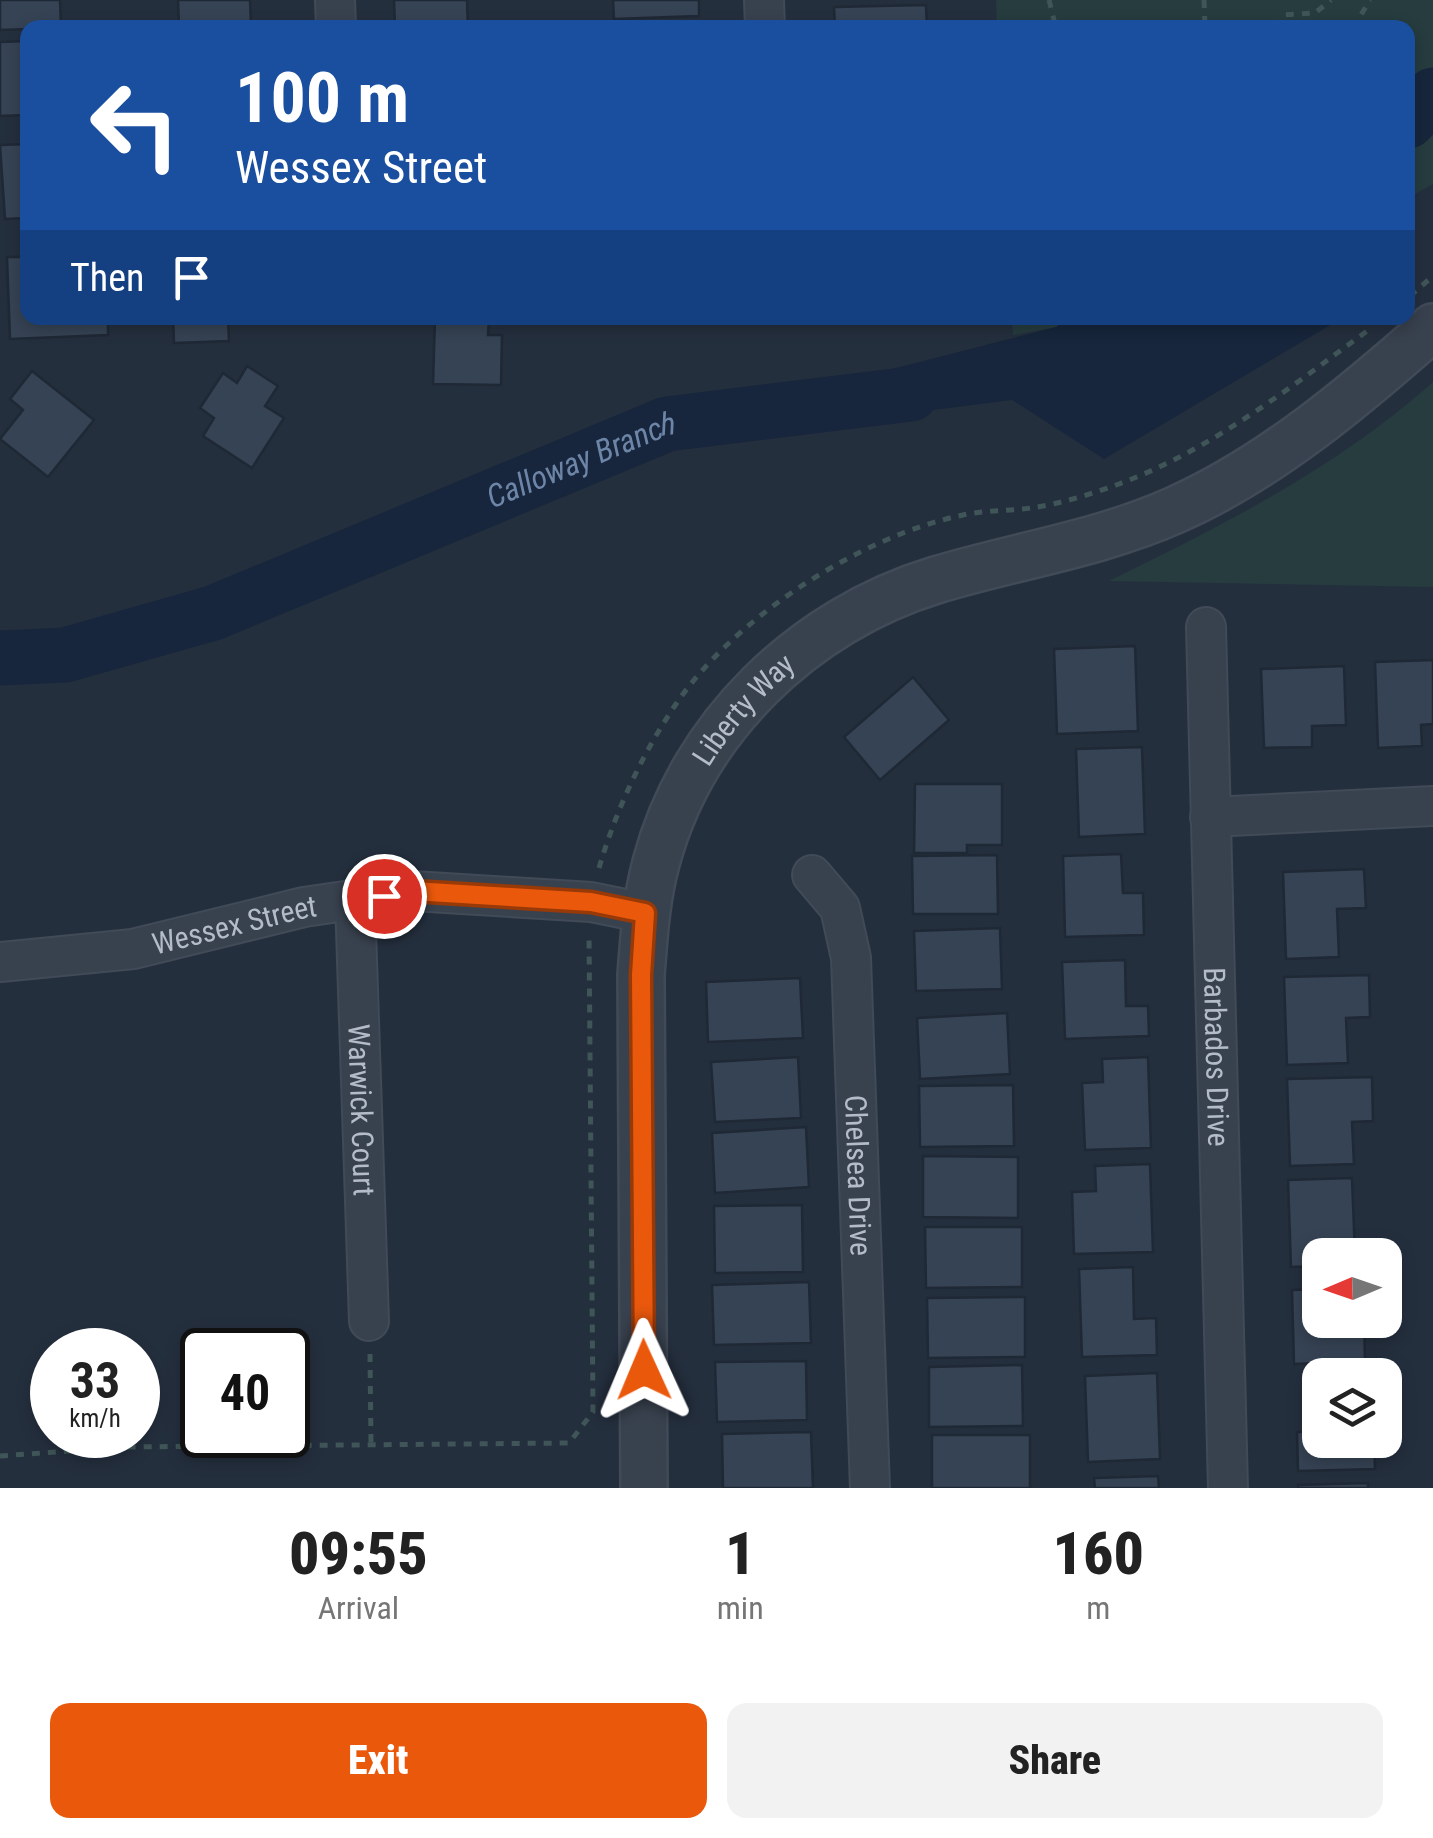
<!DOCTYPE html>
<style>
body{margin:0;font-family:"Roboto Condensed",sans-serif;background:#f2f2f2;color:#222;height:100vh;display:flex;flex-direction:column;font-size:38px;white-space:nowrap}
*{box-sizing:border-box;margin:0}
p{font-size:32px;color:#767676}
.icon{flex:none;width:55px;height:55px;fill:none;stroke:currentColor;stroke-width:2;stroke-linecap:round;stroke-linejoin:round}
.map{position:relative;height:1488px;overflow:hidden}
.sheet{display:flex;flex-direction:column;background:#fff;flex:1}
.sheet>*{flex:none}
.banner{position:absolute;left:20px;top:20px;width:1395px;height:305px;border-radius:20px;box-shadow:0 5px 15px #0003;background:#1a4fa0;color:#fff;overflow:hidden}
.needle{width:65px;rotate:268deg}
.fabs{position:absolute;left:1302px;top:1238px;display:grid;gap:20px}
.fabs a{display:grid;place-items:center;width:100px;height:100px;border-radius:20px;background:#fff;box-shadow:0 5px 15px #0003;font-size:50px}
.speed{position:absolute;left:30px;top:1328px;display:flex;gap:20px;font-size:50px;font-weight:700;text-align:center}
.speed>*{display:grid;place-content:center;width:130px;height:130px;border-radius:50%;background:#fff;box-shadow:0 5px 15px #0003;line-height:1}
.speed small{font-size:25px;font-weight:400}
.speed .limit{border:5px solid #111;border-radius:15px;background:#fff;color:#111}
.pin{position:absolute;display:grid;place-items:center;width:85px;height:85px;color:#fff;margin:-42px;border:5px solid #fff;border-radius:50%;box-shadow:0 2px 10px #0007}
.me{position:absolute;width:110px;margin:-55px;rotate:359deg;stroke-linejoin:round;filter:drop-shadow(0 0 8px #0008)}
.turn{display:flex;align-items:center;gap:35px;height:210px;padding:0 50px;font-size:45px}
.turn .icon{width:130px;height:130px;stroke-width:2.5}
.turn b{display:block;font-size:70px;line-height:85px}
.then{display:flex;align-items:center;height:95px;padding:0 50px;background:#0003;gap:20px;font-size:38px}
.eta{display:flex;justify-content:space-evenly;align-items:center;height:170px;text-align:center}
.eta b{font-size:60px;font-weight:800;line-height:70px}
.button{display:flex;gap:20px;margin-top:auto;padding:20px 50px}
.button a{flex:1;height:115px;border-radius:20px;background:#ea580c;color:#fff;font-size:40px;font-weight:800;line-height:115px;text-align:center}
.button a+a{background:#f2f2f2;color:#222}
.map>svg:first-child{display:block}
</style>
<div class="map">
<svg width="1433" height="1488" viewBox="0 0 1433 1488">
<rect width="100%" height="100%" fill="#242f3e"/>
<!-- green -->
<g fill="#263c3f">
<path d="M996,0h437v184l-25,14v-170l-411,-1z"/>
<path d="M1012,318h57l-12,9 -44,8z"/>
<path d="M1433,382v205l-324,-6c114,-56 228,-113 324,-199z"/>
</g>
<!-- water -->
<path fill="#17263c" d="M1069,318h273l-238,141 -92,-59 -172,22 -3,-39 219,-56z"/>
<g fill="none" stroke-linecap="round" stroke-linejoin="round">
<!-- river -->
<g stroke="#17263c" stroke-width="55">
<path d="M1408,121l25,-26"/>
<path id="s1" d="M0,658l65,-3 148,-42 454,-189 244,-30"/>
</g>
</g>
<!-- building -->
<g fill="#364354" stroke="#1f2835" stroke-width="2.5">
<path d="M0,0h60l1,28 -61,2z"/>
<path d="M178,0h72l1,26 -72,2z"/>
<path d="M394,0h73l1,28h-73z"/>
<path d="M613,0h86v16l-85,3z"/>
<path d="M926,5l1,23h-92l-1,-21z"/>
<path d="M28,41v74l-28,1v-74z"/>
<path d="M28,144v74l-23,1 -5,-74z"/>
<path d="M7,257h21v61h80v17l-98,4z"/>
<path d="M173,318h55l1,23 -55,2z"/>
<path d="M435,318h54l-1,17h14l-1,50 -68,-1z"/>
<path d="M247,366l31,20 -13,20 19,12 -32,50 -49,-32 11,-18 -14,-10 23,-35 14,10z"/>
<path d="M32,371l62,49 -46,57 -48,-38 23,-29 -13,-11z"/>
<path d="M1135,646l3,85 -81,3 -3,-85z"/>
<path d="M1433,660v64l-12,1 1,21 -44,2 -3,-86z"/>
<path d="M1344,666l2,59 -34,1v21l-48,1 -3,-79z"/>
<path d="M913,677l36,43 -69,60 -36,-43z"/>
<path d="M1142,747l3,87 -66,3 -3,-88z"/>
<path d="M915,784h87v61h-35v8h-53z"/>
<path d="M1121,854l2,39h20l1,42 -79,2 -2,-81z"/>
<path d="M997,855l1,59h-85l-1,-58z"/>
<path d="M1364,869l2,39 -29,1 2,48 -53,2 -3,-87z"/>
<path d="M1000,928l2,61 -86,2 -2,-60z"/>
<path d="M1125,960l1,46h22l1,30 -84,3 -3,-77z"/>
<path d="M1369,975l1,42 -24,1 2,45 -61,2 -3,-88z"/>
<path d="M800,978l3,60 -95,4 -2,-60z"/>
<path d="M1007,1013l3,61 -90,5 -3,-61z"/>
<path d="M798,1057l3,61 -86,4 -4,-60z"/>
<path d="M1148,1057l3,91 -66,2 -3,-67 21,-1 -1,-23z"/>
<path d="M1372,1077l1,44 -21,1 2,42 -64,2 -3,-87z"/>
<path d="M1013,1085l1,61 -94,1 -1,-61z"/>
<path d="M806,1127l3,60 -94,6 -3,-60z"/>
<path d="M923,1156l95,1v61l-95,-1z"/>
<path d="M1150,1164l3,88 -79,2 -2,-62 24,-1 -1,-25z"/>
<path d="M1352,1178l3,77h-35v11l-29,1 -3,-87z"/>
<path d="M802,1205l1,67 -88,1 -1,-67z"/>
<path d="M925,1227h97v60l-96,1z"/>
<path d="M1133,1267l1,52 22,-1 1,37 -75,2 -3,-88z"/>
<path d="M809,1282l2,61 -97,2 -2,-60z"/>
<path d="M1320,1289v31h44l1,41 -71,3 -2,-74z"/>
<path d="M1025,1297v60l-97,1 -1,-60z"/>
<path d="M806,1361l1,59 -90,2 -2,-60z"/>
<path d="M1022,1365l1,61 -94,1v-60z"/>
<path d="M1157,1373l3,86 -72,3 -3,-86z"/>
<path d="M1314,1382h6v58h54l1,29 -77,2 -1,-39h19z"/>
<path d="M811,1432l2,56h-90l-1,-54z"/>
<rect x="932" y="1435" width="98" height="53"/>
<path d="M1158,1476l1,12h-64l-1,-10z"/>
<path d="M1368,1483v5h-70v-3z"/>
</g>
<g fill="none" stroke-linecap="round" stroke-linejoin="round">
<!-- minor casing -->
<g stroke="#414a57" stroke-width="42">
<g id="minor">
<path d="M335,0l1,28"/>
<path d="M764,0l1,28"/>
<path id="s2" d="M1206,627l22,861"/>
<path d="M1210,817l223,-11"/>
<path id="s3" d="M812,875l28,33 11,50 19,530"/>
<path id="s4" d="M355,900l14,421"/>
<path id="s5" d="M0,962l133,-13 171,-42 109,-16 178,11 54,11"/>
</g>
</g>
<!-- tertiary casing -->
<g stroke="#414a57" stroke-width="50">
<g id="tertiary">
<path id="s6" d="M644,1488l-3,-513c3,-38 5,-75 15,-112 36,-136 148,-243 280,-283 79,-24 163,-36 239,-70 95,-42 181,-115 258,-183"/>
</g>
</g>
<!-- path -->
<g stroke="#3f5557" stroke-width="5" stroke-dasharray="8 8" stroke-linecap="butt">
<path d="M1049,0l7,28"/>
<path d="M1204,0l1,28"/>
<path d="M1281,28l2,-13 32,-2 16,-13"/>
<path d="M1353,28l17,-28"/>
<path d="M1410,296l23,-20"/>
<path d="M599,868c17,-58 43,-114 77,-164 59,-87 185,-168 287,-189 22,-5 45,-4 68,-7 28,-4 61,-14 88,-24 94,-35 170,-96 251,-155"/>
<path d="M370,1354l1,89"/>
<path d="M0,1456l125,-9 444,-4 24,-31 -4,-479"/>
</g>
<!-- minor -->
<use href="#minor" stroke="#38414e" stroke-width="38"/>
<!-- tertiary -->
<use href="#tertiary" stroke="#38414e" stroke-width="45"/>
</g>
<g fill="none" stroke-linecap="round" stroke-linejoin="round">
<!-- route casing -->
<g stroke="#983908" stroke-width="25">
<path id="route" d="M384,896l29,-5 178,11 54,11 -4,62 3,395"/>
</g>
<!-- route -->
<use href="#route" stroke="#ea580c" stroke-width="18"/>
</g>
<g text-anchor="middle" dominant-baseline="central" stroke-width="10" stroke-linejoin="round" paint-order="stroke">
<!-- street labels -->
<g font-size="30" fill="#b4bcc9" stroke="#1d2633">
<text stroke="none"><textPath href="#s6" startOffset="805">Liberty Way</textPath></text>
<text stroke="none"><textPath href="#s5" startOffset="238">Wessex Street</textPath></text>
<text stroke="none"><textPath href="#s2" startOffset="430">Barbados Drive</textPath></text>
<text stroke="none"><textPath href="#s4" startOffset="210">Warwick Court</textPath></text>
<text stroke="none"><textPath href="#s3" startOffset="312">Chelsea Drive</textPath></text>
</g>
<!-- water labels -->
<g font-size="32" font-style="italic" fill="#6d86a8" stroke="#1d2633">
<text stroke="none"><textPath href="#s1" startOffset="618">Calloway Branch</textPath></text>
</g>
</g>
</svg>
<div class="fabs">
<a><svg class="needle" viewBox="-14 -14 28 28"><path d="M0-13l5 13h-10z" fill="#e53935"/><path d="M0 13l5-13h-10z" fill="#767676"/></svg></a>
<a><svg class="icon" aria-label="layers" viewBox="0 0 24 24"><path d="M12 4l9 5-9 5-9-5zM3 14l9 5 9-5"/></svg></a>
</div>
<div class="speed"><div>33<small>km/h</small></div><div class="limit">40</div></div>
<div class="pin" style="left:384px;top:896px;background:#d93025"><svg class="icon" aria-label="arrive" viewBox="0 0 24 24"><path d="M6 21V4h12l-3 4 3 4H6"/></svg></div>
<svg class="me" style="left:644px;top:1370px" viewBox="-20 -20 40 40"><path d="M0-17L14 15 0 8-14 15z" fill="#ea580c" stroke="#fff" stroke-width="4"/></svg>
<div class="banner">
<div class="turn"><svg class="icon" aria-label="left" viewBox="0 0 24 24"><path d="M17 20v-9H6M10 6l-5 5 5 5"/></svg><div><b>100 m</b>Wessex Street</div></div>
<div class="then">Then<svg class="icon" aria-label="arrive" viewBox="0 0 24 24"><path d="M6 21V4h12l-3 4 3 4H6"/></svg></div>
</div>
</div>
<section class="sheet">
<div class="eta">
<div><b>09:55</b><p>Arrival</p></div>
<div><b>1</b><p>min</p></div>
<div><b>160</b><p>m</p></div>
</div>
<div class="button"><a>Exit</a><a>Share</a></div>
</section>
